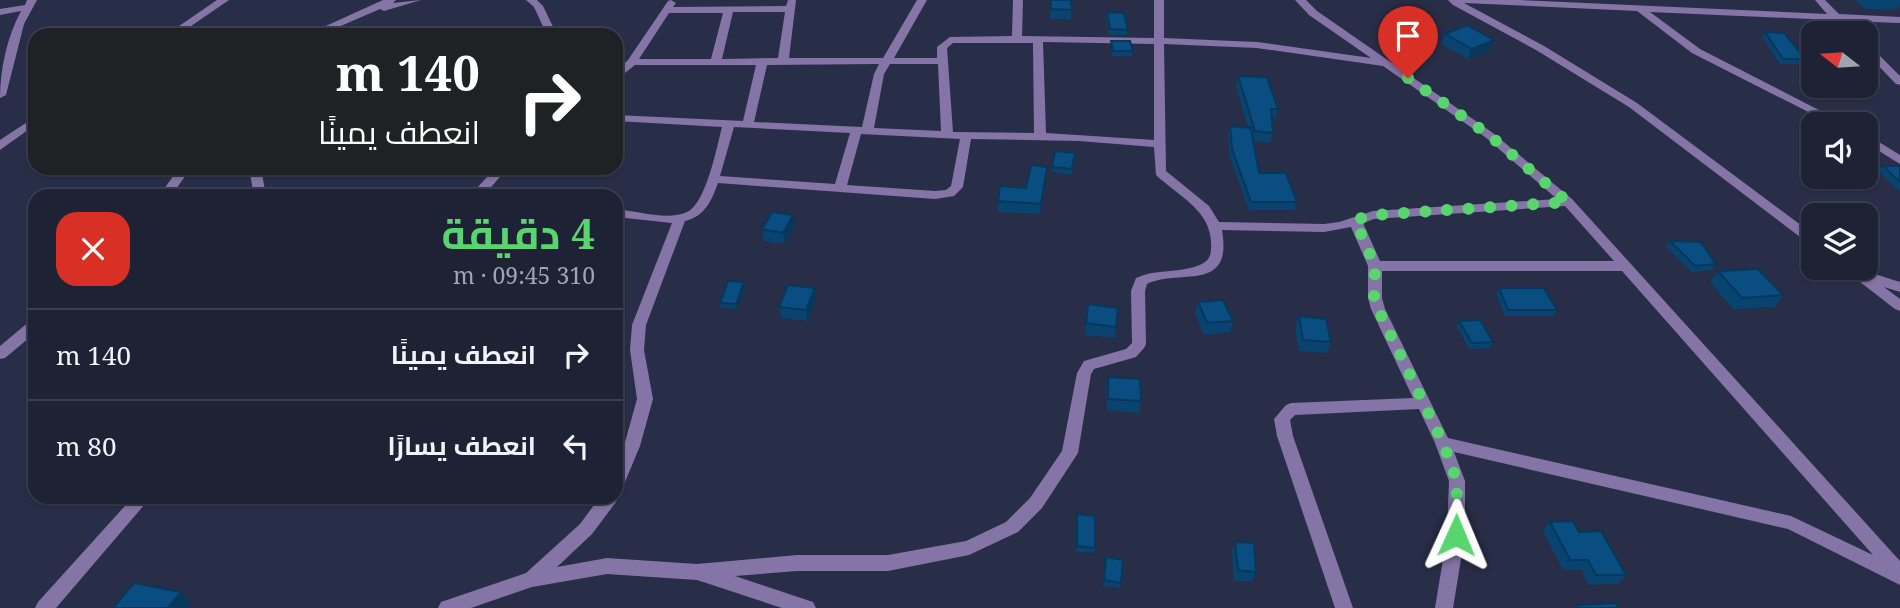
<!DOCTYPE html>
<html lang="ar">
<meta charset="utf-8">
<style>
body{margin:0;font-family:"Noto Serif",Cairo,serif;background:#2b2f41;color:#f1f3f6;direction:rtl;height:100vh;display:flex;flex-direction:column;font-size:26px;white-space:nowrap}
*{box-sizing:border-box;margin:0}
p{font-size:23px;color:#a1a4ad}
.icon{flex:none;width:38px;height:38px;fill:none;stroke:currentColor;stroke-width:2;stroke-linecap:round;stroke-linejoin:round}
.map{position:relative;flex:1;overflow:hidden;direction:ltr}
.panel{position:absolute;left:28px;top:189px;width:595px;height:315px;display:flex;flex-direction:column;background:#1e2235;border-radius:21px;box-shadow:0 2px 5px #0004,0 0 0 2px #3c3f50;direction:rtl}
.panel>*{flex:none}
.hud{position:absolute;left:28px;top:28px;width:595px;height:147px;border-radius:21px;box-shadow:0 2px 5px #0004,0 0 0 2px #3c3f50;direction:rtl;background:#202124;color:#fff;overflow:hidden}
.needle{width:46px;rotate:287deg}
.controls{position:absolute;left:1801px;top:21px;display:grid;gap:14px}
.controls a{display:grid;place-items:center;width:77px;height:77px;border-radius:14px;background:#1e2235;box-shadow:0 2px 5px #0004,0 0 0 2px #3c3f50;font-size:35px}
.pin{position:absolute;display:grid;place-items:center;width:60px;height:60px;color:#fff;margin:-72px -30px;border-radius:50% 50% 50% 0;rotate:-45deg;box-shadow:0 0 7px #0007}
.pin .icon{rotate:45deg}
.me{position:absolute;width:77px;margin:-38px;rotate:1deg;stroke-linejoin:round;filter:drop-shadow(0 0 5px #0008)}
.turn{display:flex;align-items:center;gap:24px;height:147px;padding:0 28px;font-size:32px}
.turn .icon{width:91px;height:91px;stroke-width:2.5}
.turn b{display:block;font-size:49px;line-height:60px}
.round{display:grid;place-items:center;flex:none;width:74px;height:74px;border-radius:21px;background:#2b2f41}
.head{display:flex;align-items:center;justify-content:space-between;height:119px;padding:0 28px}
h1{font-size:42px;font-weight:700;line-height:52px;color:#59d56f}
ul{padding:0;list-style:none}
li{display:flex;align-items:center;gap:21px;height:91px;padding:0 28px;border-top:2px solid #3c3f50}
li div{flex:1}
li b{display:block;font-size:26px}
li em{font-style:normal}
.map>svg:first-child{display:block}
</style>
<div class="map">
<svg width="1900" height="608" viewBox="0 0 1900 608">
<rect width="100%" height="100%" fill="#282e47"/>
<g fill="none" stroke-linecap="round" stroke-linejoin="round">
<!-- minor -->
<g fill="#8575a6" fill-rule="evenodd">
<path d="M27,0h10l-13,24 -18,71 -6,3c0,-29 7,-61 21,-87l-21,4v-6l25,-4z"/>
<path d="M217,0h12l-51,35h-12z"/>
<path d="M383,0h13l-3,3 28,-3 -37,11 -4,-2 -60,26h-14z"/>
<path d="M526,0h11l6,6 14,29h-10l-13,-28z"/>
<path d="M671,0l5,3 -3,4 113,-1 2,-6h8l-7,58h94l34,-58h10l-33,58h43v-11l13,-10 62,-1 1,-36h10l-1,36 132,2v-38h10v38l93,4 114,16 -62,-43 -14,-15h11l11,11 176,122 79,66 328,362v24l-112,-56 -334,-77 11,29v54l-12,73h-18l12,-73 2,-54 -14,-38 -16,-34 -124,6 -5,5 3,16 60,172h-18l-58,-172 -3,-17 12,-14 5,-2 122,-5 -42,-89 -3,-11v-32l-17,-39 -27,5 -102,-2c11,64 -42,38 -75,54l-2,7 1,53 -2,4 -8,9 -42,12 -3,5 -13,79 -36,55 -24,24 -49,23 -81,16h-91l-62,5 78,26 3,6h-34l-85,-28 -90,-6 -75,13 -61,21h-33l3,-6 85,-29 54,-49 20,-27h16v-5l2,5 -2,5 -24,32 -35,33 50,-9 90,6 100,-9h91l78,-14 40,-19 24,-24 32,-47 15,-78 7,-12 42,-12 6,-6 -1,-52 5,-13c19,-9 39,-5 58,-11 10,-3 17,-7 17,-18 3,-38 -32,-52 -55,-74l-2,-28 -75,-6 -108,-2 -8,48 -9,9 -19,3 -217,-16c-7,19 -13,33 -33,38l-39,104 -2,25 9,49 -13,47 -18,43 -6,2v-26l8,-19 13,-47 -7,-49 2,-25 40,-102 -56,-6v-8c21,2 52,12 71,3 19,-8 30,-66 35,-85l-106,-6v-6l127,6 13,-56h-121l-19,15v-9l12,-11 40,-59zM733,12h52l-7,46 -56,1zM669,13h54l-12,46h-72zM1043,42l111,2v96l-108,-7zM953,43h80l1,90 -81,-1 -6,-84zM1164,44l93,4 126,18 102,71 72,62 -184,12 -34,11 -15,2 -105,-2 -10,-16 -43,-35zM879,64l-5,10 -12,53 -108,-5 13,-57zM890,64h48l3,67 -67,-3 10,-54zM734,127l116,6 -15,51 -115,-8zM861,134l99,5 -9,47 -5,4 -11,1 -88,-6zM1565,206l49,55h-234l-17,-38 11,-4zM1382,271h240l251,284 -82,-39 -343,-78 -63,-129 -3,-11z"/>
<path d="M1448,0h71l308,14 -12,-14h10l14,14 61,3v6l-55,-2 11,12h-10l-13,-13 -183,-8 50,37 146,75h-14l-140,-71 -55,-42 -173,-8 80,43 93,57 176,131v10l-5,-1 -179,-136 -93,-57 -83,-45z"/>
<path d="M1866,45l4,1 30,30v9l-4,-1 -30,-31z"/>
<path d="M35,117v8l-35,25v-10z"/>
<path d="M1866,134l34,21v9l-34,-21z"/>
<path d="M179,168h12l-20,28h-12z"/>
<path d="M249,168h12l5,28h-12z"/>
<path d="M495,168h13l-25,28h-13z"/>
<path d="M1842,268c18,-1 40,9 58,14v10l-16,-5 16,12v12l-5,-2z"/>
<path d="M35,320v13l-30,25 -5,1v-13l30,-25z"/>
<path d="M133,497h18l-95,111h-21l3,-6z"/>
</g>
</g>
<!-- wall -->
<g fill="#09436f">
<path d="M1050,0h21v20l-21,-1z"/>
<path d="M1855,0h45v4l-3,5h-32z"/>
<path d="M1107,12l21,18 -1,5h-18l-3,-18z"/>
<path d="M1765,32l41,27 -4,5h-22l-18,-27z"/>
<path d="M1445,34l45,17 -22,8 -27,-15z"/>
<path d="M1111,41l22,10 -1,5h-20l-1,-10z"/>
<path d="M1238,76l40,33 -3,9h-4l2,15 -3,10 -17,-2 6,32 38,29 -3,8h-45l-19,-53 -2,-23 2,-8 18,2 -12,-42z"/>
<path d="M1075,153l-3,22 -20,-3v-5z"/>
<path d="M1883,166h17v26l-22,-21z"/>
<path d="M1047,167l-7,47 -42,-2v-11l28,-13z"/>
<path d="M795,226l-10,18 -21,-3 -2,-12z"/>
<path d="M1670,241l46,23 -4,6 -21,2 -25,-25z"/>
<path d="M1718,271l65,24 -8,12 -42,2 -23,-27z"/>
<path d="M745,288l-8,21 -16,-1 -1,-5z"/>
<path d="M815,288l1,11 -8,22 -27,-3 -2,-11z"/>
<path d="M1499,288l58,22 -3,6h-49l-9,-23z"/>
<path d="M1198,302l35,19 -3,11 -26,3 -9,-22z"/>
<path d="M1088,304l28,23 -1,11 -30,-3z"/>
<path d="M1299,316l32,26 -4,11 -28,-2 -4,-23z"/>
<path d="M1459,321l34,21 -3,6 -21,1 -12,-23z"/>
<path d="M1108,377l33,24 -2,12 -32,-3 -1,-22z"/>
<path d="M1077,514l18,34 -1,5 -18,-1z"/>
<path d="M1550,522l29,10 47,43 -8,9 -30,1 -7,-16 -18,1 -20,-39z"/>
<path d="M1235,542l21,30 -4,10 -18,-1 -2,-29z"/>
<path d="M1106,557l15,26 -1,5 -17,-2z"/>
</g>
<!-- shaded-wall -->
<g fill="#07375a">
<path d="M1494,40l-4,11 -22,8 4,-10z"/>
<path d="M1047,167l-1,10 -6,37 1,-10z"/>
<path d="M793,215l2,11 -10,18 -2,-11z"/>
<path d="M744,282l1,6 -8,21 -1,-5z"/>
<path d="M815,288l1,11 -8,22 -2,-11z"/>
<path d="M181,592l10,10 -4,6h-19z"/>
</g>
<!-- building -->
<g fill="#0a4e81" stroke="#07375a" stroke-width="2">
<path d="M1051,0h20l1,10 -21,-1z"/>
<path d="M1107,12l17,1 4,17 -18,-1z"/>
<path d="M1467,25l27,15 -22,9 -27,-15z"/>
<path d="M1765,32l19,1 22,26h-23z"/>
<path d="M1111,41h19l3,10h-20z"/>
<path d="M1238,76l29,1 11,32h-7l2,24 -18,-2z"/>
<path d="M1230,126l21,2 8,45h27l11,29h-46l-19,-53z"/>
<path d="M1055,151l20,2 -3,16 -20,-2z"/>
<path d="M1031,165l16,2 -6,37 -43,-3 2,-15 26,2z"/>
<path d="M1883,166h17v16z"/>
<path d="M772,212l21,3 -10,18 -21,-4z"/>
<path d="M1670,241l31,1 15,22 -21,2z"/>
<path d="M1758,269l25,26 -41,3 -24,-27z"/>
<path d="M728,281l16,1 -8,22 -16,-1z"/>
<path d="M788,285l27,3 -9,22 -27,-3z"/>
<path d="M1499,288h45l13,22h-49z"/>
<path d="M1223,300l10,21 -26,2 -9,-21z"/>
<path d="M1088,304l30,4 -2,19 -30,-4z"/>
<path d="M1299,316l27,3 5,23 -28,-2z"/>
<path d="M1480,320l13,22 -21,1 -13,-22z"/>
<path d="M1108,377l32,2 1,22 -33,-2z"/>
<path d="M1077,514l18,2v32l-18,-2z"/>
<path d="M1573,521l6,11 22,-1 25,44h-30l-8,-15h-18l-20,-38z"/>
<path d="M1235,542l19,1 2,29 -18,-2z"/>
<path d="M1106,557l17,3 -2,23 -17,-3z"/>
<path d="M134,583l47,9 -13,16h-55z"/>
<path d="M1616,603l3,5h-40l-2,-3z"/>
</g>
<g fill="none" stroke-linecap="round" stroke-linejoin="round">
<!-- route -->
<path stroke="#59d56f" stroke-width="12" stroke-dasharray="0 21.6" d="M1408,78l81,57 79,67 -195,13 -18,5 20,46 -1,32 4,11 65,134 14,38 -1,54"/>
</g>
</svg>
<div class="controls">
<a><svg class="needle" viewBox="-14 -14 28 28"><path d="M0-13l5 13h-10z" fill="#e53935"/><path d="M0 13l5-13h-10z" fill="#a1a4ad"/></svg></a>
<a><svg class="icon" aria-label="sound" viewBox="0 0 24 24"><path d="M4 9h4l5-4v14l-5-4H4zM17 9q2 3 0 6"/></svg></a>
<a><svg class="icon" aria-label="layers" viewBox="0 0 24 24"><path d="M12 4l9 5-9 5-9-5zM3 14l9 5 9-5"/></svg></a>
</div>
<div class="pin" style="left:1408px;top:78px;background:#d93025"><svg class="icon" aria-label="arrive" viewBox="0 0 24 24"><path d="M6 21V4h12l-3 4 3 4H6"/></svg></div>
<svg class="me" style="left:1456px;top:535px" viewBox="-20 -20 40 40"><path d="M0-17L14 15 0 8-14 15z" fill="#59d56f" stroke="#fff" stroke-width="4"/></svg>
<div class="hud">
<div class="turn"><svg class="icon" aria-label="right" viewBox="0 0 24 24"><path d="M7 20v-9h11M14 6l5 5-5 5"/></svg><div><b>140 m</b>انعطف يمينًا</div></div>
</div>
<section class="panel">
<div class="head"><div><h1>4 دقيقة</h1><p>310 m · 09:45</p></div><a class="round" style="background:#d93025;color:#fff"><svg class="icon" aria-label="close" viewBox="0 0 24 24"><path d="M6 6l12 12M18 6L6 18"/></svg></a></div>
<ul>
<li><svg class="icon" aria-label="right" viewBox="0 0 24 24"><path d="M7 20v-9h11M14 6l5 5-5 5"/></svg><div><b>انعطف يمينًا</b></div><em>140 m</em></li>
<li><svg class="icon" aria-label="left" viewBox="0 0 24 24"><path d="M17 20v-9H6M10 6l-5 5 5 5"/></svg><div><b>انعطف يسارًا</b></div><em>80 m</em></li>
</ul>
</section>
</div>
